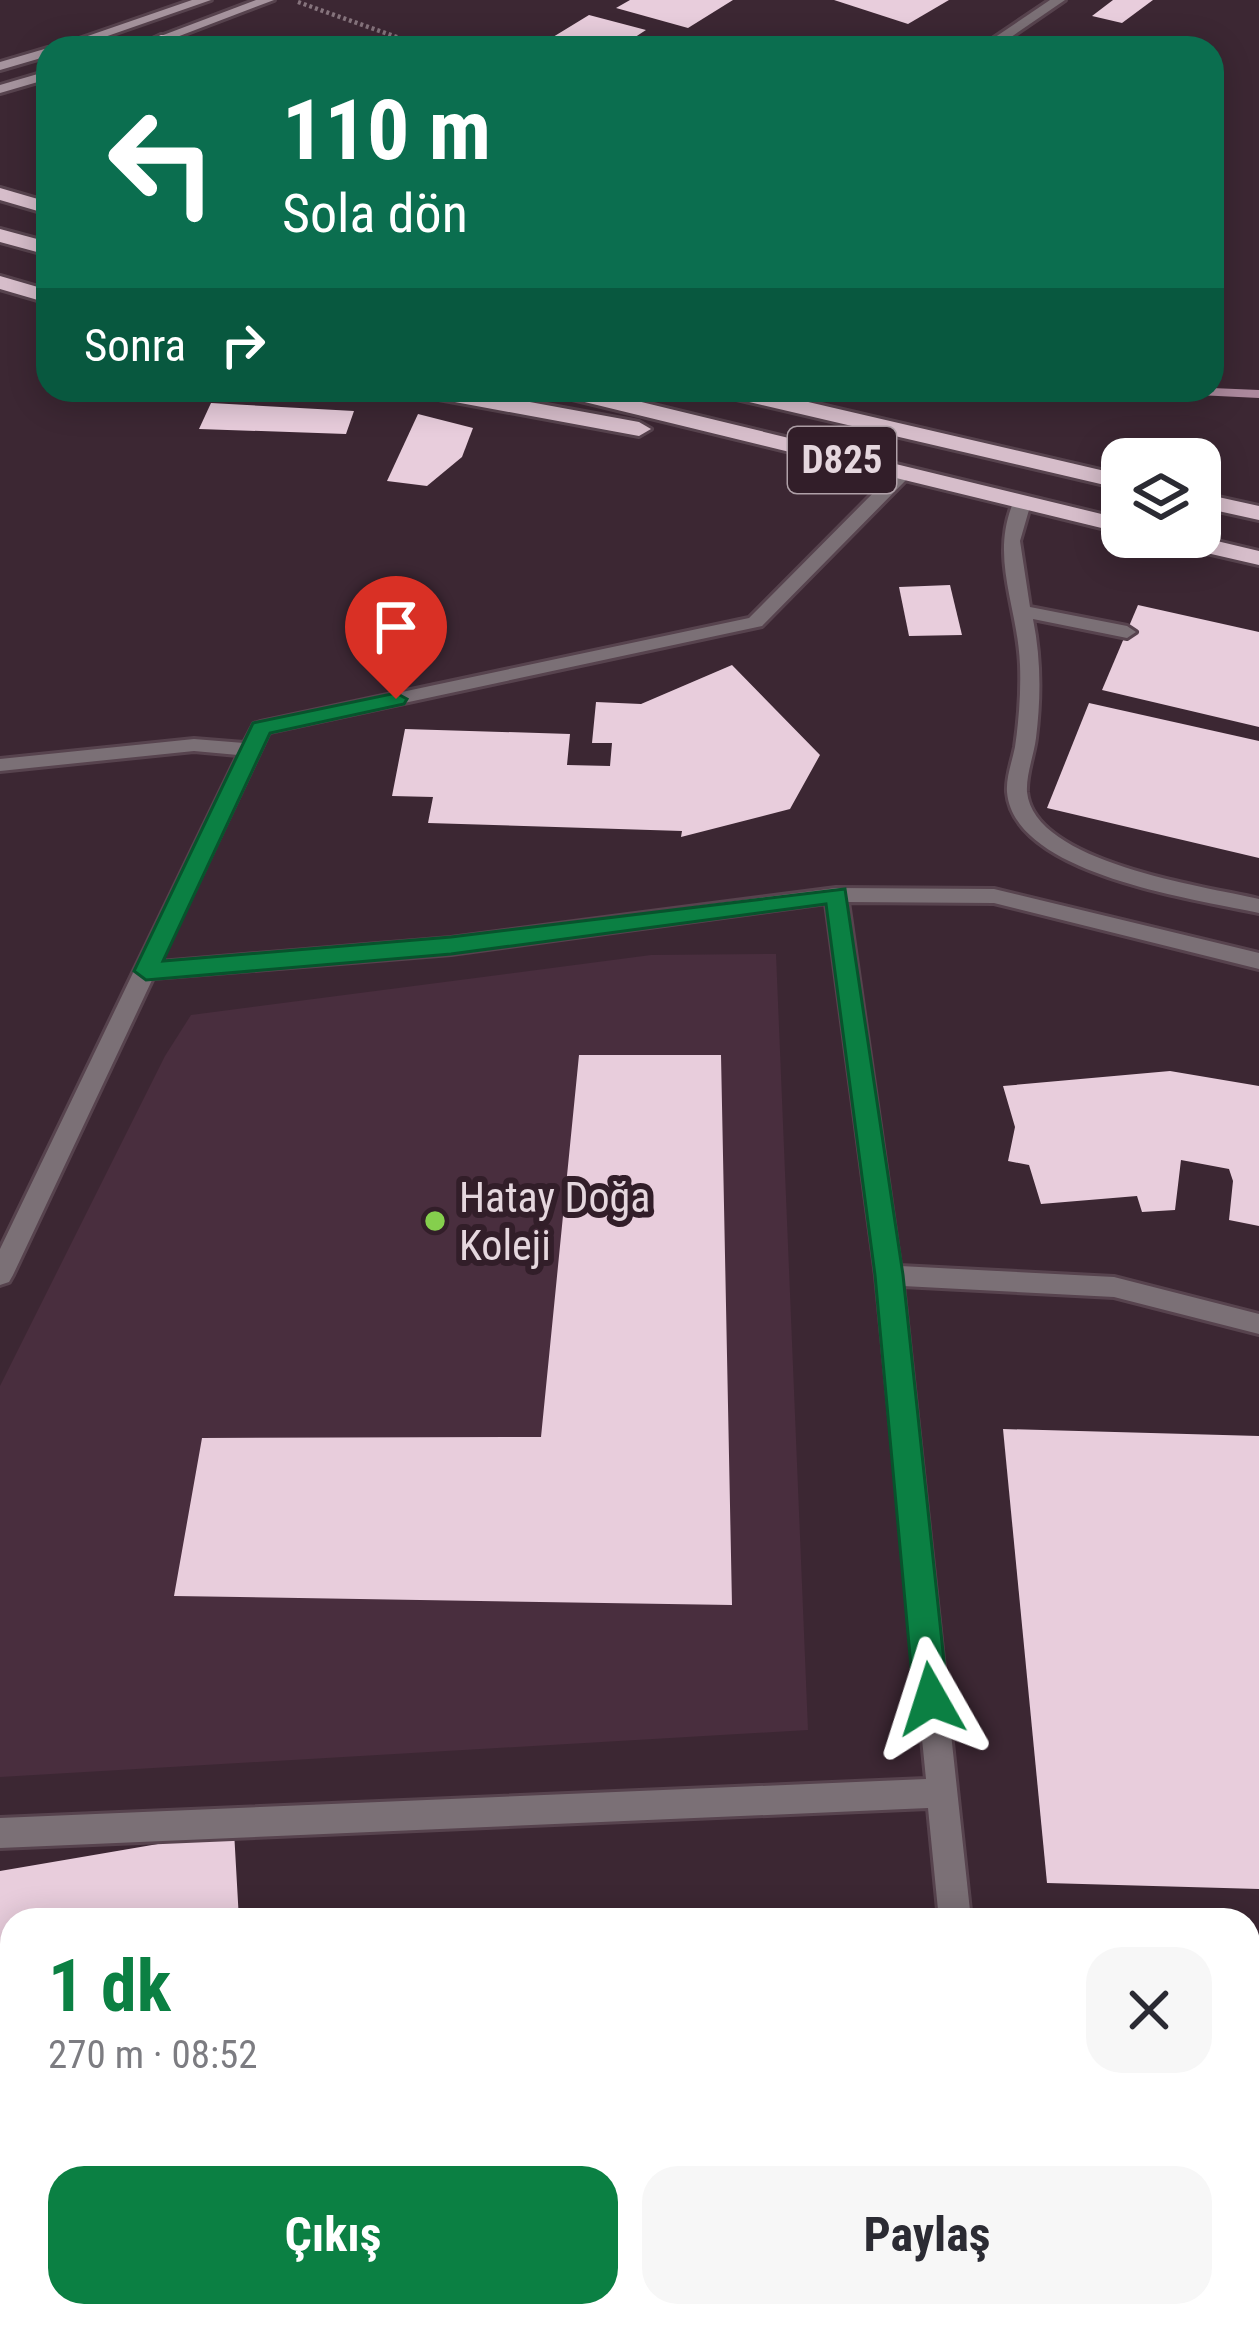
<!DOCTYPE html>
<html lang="tr">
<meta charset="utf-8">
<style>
body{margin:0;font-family:"Roboto Condensed",sans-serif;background:#f7f7f7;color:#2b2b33;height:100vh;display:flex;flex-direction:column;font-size:45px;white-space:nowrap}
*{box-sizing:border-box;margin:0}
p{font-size:39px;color:#7c7c81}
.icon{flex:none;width:66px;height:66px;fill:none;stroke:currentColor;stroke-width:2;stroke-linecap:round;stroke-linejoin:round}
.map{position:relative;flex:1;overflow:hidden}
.drawer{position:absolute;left:0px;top:1908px;width:1260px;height:420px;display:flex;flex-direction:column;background:#fff;border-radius:36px 36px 0 0;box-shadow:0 6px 30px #0003}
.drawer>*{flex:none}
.guide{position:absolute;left:36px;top:36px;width:1188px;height:366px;border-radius:36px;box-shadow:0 6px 30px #0003;background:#0b6e4f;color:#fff;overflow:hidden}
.tools{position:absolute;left:1101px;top:438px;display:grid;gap:24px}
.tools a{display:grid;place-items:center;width:120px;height:120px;border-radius:24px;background:#fff;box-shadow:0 6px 30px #0003;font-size:60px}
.pin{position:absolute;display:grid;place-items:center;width:102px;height:102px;color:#fff;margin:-123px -51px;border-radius:50% 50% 50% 0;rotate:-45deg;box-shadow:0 0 12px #0007}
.pin .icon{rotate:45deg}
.me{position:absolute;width:132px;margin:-66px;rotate:354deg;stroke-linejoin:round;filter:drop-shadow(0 0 9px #0008)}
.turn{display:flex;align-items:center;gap:42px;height:252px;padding:0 48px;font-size:54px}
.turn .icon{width:156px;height:156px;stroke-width:2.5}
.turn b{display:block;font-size:84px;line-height:102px}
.then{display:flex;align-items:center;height:114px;padding:0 48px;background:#0003;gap:24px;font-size:45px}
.round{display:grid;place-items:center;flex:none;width:126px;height:126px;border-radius:36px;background:#f7f7f7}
.summary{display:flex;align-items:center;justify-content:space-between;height:204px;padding:0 48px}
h1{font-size:72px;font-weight:700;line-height:90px;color:#0b8043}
.action{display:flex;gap:24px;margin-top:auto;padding:24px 48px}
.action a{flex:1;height:138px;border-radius:36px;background:#0b8043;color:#fff;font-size:48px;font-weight:700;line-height:138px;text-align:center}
.action a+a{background:#f7f7f7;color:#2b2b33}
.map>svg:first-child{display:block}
</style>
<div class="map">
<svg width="1259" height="2328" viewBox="0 0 1259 2328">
<rect width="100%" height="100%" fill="#3c2733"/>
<!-- built -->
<path fill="#492e3e" d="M776,954l32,776 -808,47v-391l165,-330 26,-41 460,-60z"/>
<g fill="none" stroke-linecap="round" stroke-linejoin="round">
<!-- stream -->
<path fill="#ac899d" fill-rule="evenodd" d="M1212,388l47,2v8l-82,-4 -6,-4z"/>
</g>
<!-- building -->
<g fill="#e8cddc">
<path d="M630,0h103l-45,28 -72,-20z"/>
<path d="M834,0h115l-41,24z"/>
<path d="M1113,0h40l-31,23 -30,-7z"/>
<path d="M589,15l57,15 -23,15 6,3h-94z"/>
<path d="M211,403l143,8 -8,23 -147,-5z"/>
<path d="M418,414l55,14 -11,29 -35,29 -40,-5z"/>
<path d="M950,585l12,50 -53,1 -10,-49z"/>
<path d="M1138,605l121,27v95l-157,-37z"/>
<path d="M732,665l88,90 -30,54 -109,28 1,-6 -254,-8 5,-26 -41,-1 13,-67 165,5 -3,31 43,1 2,-23h-20l4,-41 45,2z"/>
<path d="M1089,703l170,38v117l-212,-50z"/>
<path d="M579,1055h142l11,550 -558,-9 28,-158 339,-1z"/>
<path d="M1170,1071l89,15v140l-30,-6 4,-39 -4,-12 -48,-9 -6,50 -33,2 -5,-16 -96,8 -12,-39 -21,-4 7,-34 -12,-41z"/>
<path d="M1003,1429l256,7v453l-212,-6z"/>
<path d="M234,1831l5,89h-227v246l-12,3v-298z"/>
<path d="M605,2316h110l2,12h-164z"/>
</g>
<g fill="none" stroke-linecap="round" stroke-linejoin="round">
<!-- service casing -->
<g stroke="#57434e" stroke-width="6">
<path id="service" d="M1022,498l9,5 -11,38 10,66 97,19 9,6 -9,6 -94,-19c8,39 8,79 3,119 -2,17 -10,36 -9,54 7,71 177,94 232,107v14c-63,-14 -245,-38 -252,-121 -1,-15 5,-30 8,-45 4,-27 6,-55 5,-82 -2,-58 -30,-106 -7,-162z"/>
</g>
<!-- minor casing -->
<g stroke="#57434e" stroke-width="6">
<g id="minor">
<path d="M1050,0h15l-70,48h-16z"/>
<path d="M901,470l6,1v8l-145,147 -493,106 -109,230 291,-24 385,-50 158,1 265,64v16l-265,-66 -146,-1 52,364 214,11 145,37v20l-145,-37 -211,-11 68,634h-32l-11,-112 -928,40v-30l926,-39 -50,-504 -50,-372 -375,51 -298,24 -140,297 -4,7 -9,3v-36l238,-494 -44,-4 -194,20v-12l194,-20 50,4 10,-19 7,-2 488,-104 146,-147z"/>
<path d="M984,2316h36l2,12h-36z"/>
</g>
</g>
<!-- secondary casing -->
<g stroke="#57434e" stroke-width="6">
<g id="secondary">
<path d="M192,0h19l-138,48h-20z"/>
<path d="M256,0h18l-126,48h-19z"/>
<path d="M48,48v8l-48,14v-8z"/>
<path d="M48,71v8l-48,14v-8z"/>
</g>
</g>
<!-- trunk casing -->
<g stroke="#57434e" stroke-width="6">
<g id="trunk">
<path d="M161,35l6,1v8l-33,4z"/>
<path d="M0,188l48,14v12l-48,-14z"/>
<path d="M0,229l48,13v13l-48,-13z"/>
<path d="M0,276l48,14v13l-48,-14z"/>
<path d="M417,390h48l174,32 12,7 -12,7 -211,-39z"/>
<path d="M553,390h39l530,129v14l-566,-138z"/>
<path d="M717,390h40l365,85v14l-394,-92z"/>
<path d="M1200,493l59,13v14l-59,-13z"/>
<path d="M1156,537h44l59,14v14l-100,-23z"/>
</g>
</g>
<!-- path -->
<path stroke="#86747d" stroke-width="4.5" stroke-dasharray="3 3" stroke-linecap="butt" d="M298,2l130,46"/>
<!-- service -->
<use href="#service" fill="#7b7076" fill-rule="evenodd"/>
<!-- minor -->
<use href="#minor" fill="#7b7076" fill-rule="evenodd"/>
<!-- secondary -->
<use href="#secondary" fill="#a6949e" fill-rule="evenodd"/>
<!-- trunk -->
<use href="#trunk" fill="#d6bdca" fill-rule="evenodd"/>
</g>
<!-- route -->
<path fill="#0b8043" stroke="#07532c" stroke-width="3" d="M396,693l11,6 -3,5 -134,29 -107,228 288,-24 394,-48 58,386 45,424 -5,11 -12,4 -12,-4 -5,-11 -39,-424 -49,-371 -375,50 -305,26 -12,-9 119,-248z"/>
<!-- markers -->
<circle fill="#85cf4d" stroke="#321e29" stroke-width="4.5" cx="435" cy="1221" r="12"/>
<g text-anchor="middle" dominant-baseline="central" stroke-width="12" stroke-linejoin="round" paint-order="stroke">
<!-- shield labels -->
<rect fill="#321e29" stroke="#afa0a8" stroke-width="3" x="788" y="427" width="108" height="66" rx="9"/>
<g font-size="39" font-weight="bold" fill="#e5d7de">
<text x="842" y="460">D825</text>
</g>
<!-- poi labels -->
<g font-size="42" fill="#e5d7de" stroke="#321e29" text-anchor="start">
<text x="459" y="1197">Hatay Doğa<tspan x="459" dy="48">Koleji</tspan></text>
</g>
</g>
</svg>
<div class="tools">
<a><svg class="icon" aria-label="layers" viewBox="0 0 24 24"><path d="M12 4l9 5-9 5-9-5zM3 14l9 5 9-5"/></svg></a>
</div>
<div class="pin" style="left:396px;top:699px;background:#d93025"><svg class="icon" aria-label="arrive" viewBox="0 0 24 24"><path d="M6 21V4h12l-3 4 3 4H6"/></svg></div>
<svg class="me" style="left:931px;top:1699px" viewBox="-20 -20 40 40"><path d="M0-17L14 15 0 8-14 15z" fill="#0b8043" stroke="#fff" stroke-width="4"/></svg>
<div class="guide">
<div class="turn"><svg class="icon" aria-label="left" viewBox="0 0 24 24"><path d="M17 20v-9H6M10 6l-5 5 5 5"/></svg><div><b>110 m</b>Sola dön</div></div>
<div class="then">Sonra<svg class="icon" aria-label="right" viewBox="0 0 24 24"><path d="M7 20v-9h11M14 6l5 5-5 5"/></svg></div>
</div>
<section class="drawer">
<div class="summary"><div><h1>1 dk</h1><p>270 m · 08:52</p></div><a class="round"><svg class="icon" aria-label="close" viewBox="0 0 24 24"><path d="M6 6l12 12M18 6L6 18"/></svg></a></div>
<div class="action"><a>Çıkış</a><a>Paylaş</a></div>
</section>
</div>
